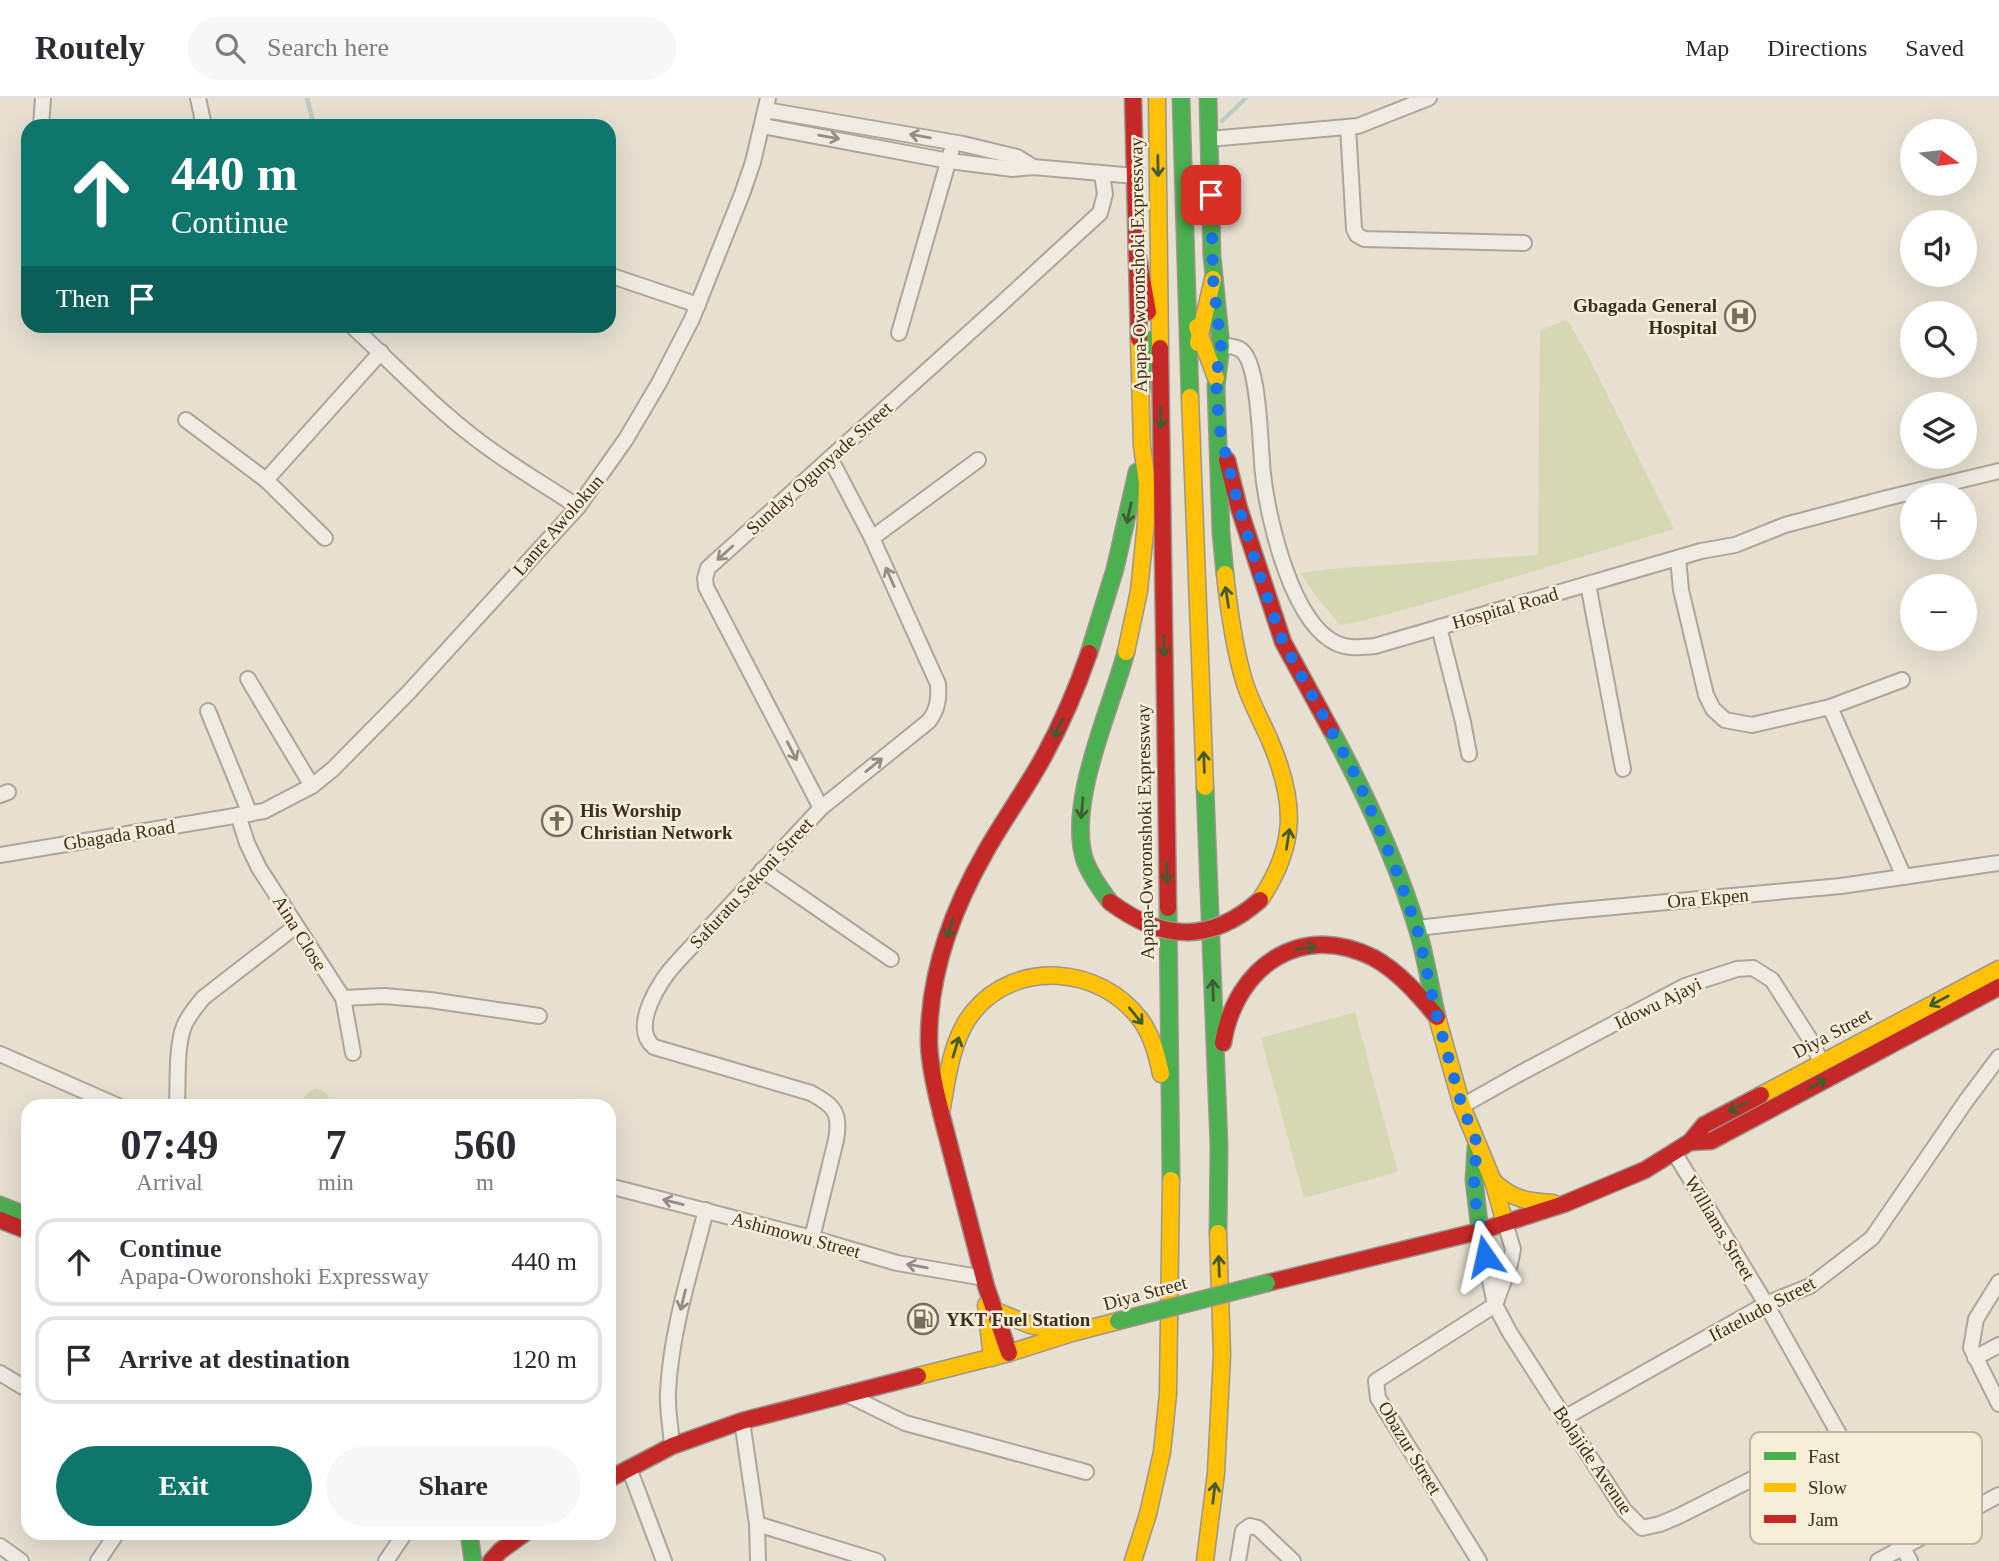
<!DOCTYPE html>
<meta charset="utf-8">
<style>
body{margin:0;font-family:"Times New Roman",serif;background:#f7f7f7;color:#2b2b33;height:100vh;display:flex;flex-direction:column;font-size:26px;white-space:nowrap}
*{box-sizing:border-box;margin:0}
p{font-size:23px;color:#7c7c81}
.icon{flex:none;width:38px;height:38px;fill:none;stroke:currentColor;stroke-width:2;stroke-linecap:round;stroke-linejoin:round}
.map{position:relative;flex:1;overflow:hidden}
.panel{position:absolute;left:21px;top:1001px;width:595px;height:441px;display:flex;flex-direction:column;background:#fff;border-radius:21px;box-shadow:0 7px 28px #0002}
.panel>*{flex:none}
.hud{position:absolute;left:21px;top:21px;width:595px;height:214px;border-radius:21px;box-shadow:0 7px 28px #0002;background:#0f766e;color:#fff;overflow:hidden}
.needle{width:46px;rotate:104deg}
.controls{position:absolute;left:1900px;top:21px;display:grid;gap:14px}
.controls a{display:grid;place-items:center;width:77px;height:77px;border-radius:50%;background:#fff;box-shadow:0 7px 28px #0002;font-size:35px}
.pin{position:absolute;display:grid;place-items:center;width:60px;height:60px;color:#fff;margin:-30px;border-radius:14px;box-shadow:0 4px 10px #0006}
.me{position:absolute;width:77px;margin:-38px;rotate:349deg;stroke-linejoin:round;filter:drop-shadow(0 0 5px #0008)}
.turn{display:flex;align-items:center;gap:24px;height:147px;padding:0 35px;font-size:32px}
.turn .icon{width:91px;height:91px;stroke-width:2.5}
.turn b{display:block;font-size:49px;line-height:60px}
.then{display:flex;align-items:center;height:66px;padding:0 35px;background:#0003;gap:14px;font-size:26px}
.eta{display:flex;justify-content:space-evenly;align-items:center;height:119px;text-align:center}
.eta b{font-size:42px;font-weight:800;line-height:49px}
.primary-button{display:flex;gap:14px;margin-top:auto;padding:14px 35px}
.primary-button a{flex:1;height:80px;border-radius:42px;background:#0f766e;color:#fff;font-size:28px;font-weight:800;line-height:80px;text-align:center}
.primary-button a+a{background:#f7f7f7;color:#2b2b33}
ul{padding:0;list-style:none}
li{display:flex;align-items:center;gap:21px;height:88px;margin:0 14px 10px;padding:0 21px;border:4px solid #e1e1e2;border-radius:21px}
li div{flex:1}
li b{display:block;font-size:26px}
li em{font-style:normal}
header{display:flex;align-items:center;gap:42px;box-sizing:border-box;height:98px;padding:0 35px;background:#fff;border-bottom:2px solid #e1e1e2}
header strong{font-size:33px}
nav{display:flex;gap:38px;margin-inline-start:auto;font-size:24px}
.search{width:490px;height:63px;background:#f7f7f7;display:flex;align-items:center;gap:18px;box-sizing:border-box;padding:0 24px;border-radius:38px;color:#7c7c81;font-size:26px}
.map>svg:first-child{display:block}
</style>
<header>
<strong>Routely</strong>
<div class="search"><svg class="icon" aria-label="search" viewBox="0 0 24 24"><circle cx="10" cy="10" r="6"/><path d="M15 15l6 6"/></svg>Search here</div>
<nav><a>Map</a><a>Directions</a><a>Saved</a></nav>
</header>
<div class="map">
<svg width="1999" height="1463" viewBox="0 0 1999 1463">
<rect width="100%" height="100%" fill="#e7e0d1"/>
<!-- green -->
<g fill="#d6d7b3">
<path d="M1567,221l21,37 86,173 -250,75 -66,18 -18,3 -24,-29 -16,-23 29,-4 209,-14 2,-224z"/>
<path d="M1355,914l43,160 -94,26 -43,-160z"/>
<path d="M316,991l5,1 7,5 2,11h-27c-1,-9 4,-15 13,-17z"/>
</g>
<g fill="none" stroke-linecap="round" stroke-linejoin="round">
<!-- stream -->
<g stroke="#bcccc2" stroke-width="4.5">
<path d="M307,0l7,28"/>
<path d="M1222,23l24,-23"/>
</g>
<!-- street casing -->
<g stroke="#ada599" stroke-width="18">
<g id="street">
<path d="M198,0l6,28"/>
<path d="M766,12l197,34 54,13 16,10"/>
<path d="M41,28l2,-28"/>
<path d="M762,28l187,35 64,8 20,-2 102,9"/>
<path d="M1348,29l6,102 3,6 7,4 160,4"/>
<path d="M1209,41l149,-13 71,-28"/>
<path d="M609,177l89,30"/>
<path d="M352,228c41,38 79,78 123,112 33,26 69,46 103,69"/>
<path d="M899,235l52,-181"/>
<path d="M1221,248c6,0 15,0 20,4 19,13 19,99 22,124 5,45 29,151 75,170 12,5 24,3 37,2l326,-95 34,-6 50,-20 102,-27 112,-27"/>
<path d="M186,322l80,60 59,58"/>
<path d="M266,382l115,-128"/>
<path d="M872,440l106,-78"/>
<path d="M1678,460l3,32 25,105 7,14 12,11 27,5 78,-18 72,-27"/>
<path d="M1588,486l35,185"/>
<path d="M1439,529l24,95 6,32"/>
<path d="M248,581l64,107"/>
<path d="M1830,609l74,170"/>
<path d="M208,613l42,103"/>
<path d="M0,697l8,-3"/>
<path d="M821,710l-115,-221 -1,-9 3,-10 293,-264 99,-91 5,-19 -3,-20"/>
<path d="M238,717l9,28 12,25 84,130 10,55"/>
<path d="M0,757l264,-44 48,-25 21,-17 76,-77 169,-185 48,-68 33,-56 33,-64 50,-125 11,-32 15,-64"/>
<path d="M762,772l129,89"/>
<path d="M1417,830l142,-16 282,-26 158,-23"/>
<path d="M343,900l41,-2 46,4 109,16"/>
<path d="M0,956l118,52"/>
<path d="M177,1008c1,-22 -1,-60 7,-80 4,-10 12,-19 19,-28l93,-72"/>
<path d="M1462,1008l55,-31 168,-89 52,-17 16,-1 19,12 41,64 8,19"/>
<path d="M1674,1054l92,152 144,257"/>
<path d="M609,1088l203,52 85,25 87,15"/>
<path d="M1480,1133l15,74 15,28 114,177 18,18 18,-4 19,-8 160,-81"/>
<path d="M812,1140l24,-98c5,-28 -2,-34 -25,-47l-157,-46c-25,-20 7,-68 24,-86l143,-153 108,-87c9,-12 10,-23 9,-37l-66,-146 -42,-80"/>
<path d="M1999,1184l-23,37 -5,29 28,56"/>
<path d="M1975,1260l24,-13"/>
<path d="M0,1275l28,17"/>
<path d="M848,1297l57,28 181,49"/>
<path d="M1564,1320l202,-114 44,-18 62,-48 94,-137 33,-44"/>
<path d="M742,1323l15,103 1,37"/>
<path d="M672,1348c-1,-18 -5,-36 -4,-54 3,-62 23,-122 38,-182"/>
<path d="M629,1370l35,93"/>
<path d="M757,1426l120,37"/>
<path d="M0,1448l21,15"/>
<path d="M98,1463l19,-28"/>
<path d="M386,1463l19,-28"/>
<path d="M1238,1463l5,-30 7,-5 8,2 35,33"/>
<path d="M1479,1463l-101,-163 -2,-17 119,-76 15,-41 3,-15 -8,-26"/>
<path d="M1878,1463l121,-66"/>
</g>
</g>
<!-- fast casing -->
<g stroke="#9c958a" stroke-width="19">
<g id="fast">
<path d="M1181,0l9,299"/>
<path d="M1208,0l4,158 9,90 -5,40 5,147 4,41"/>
<path d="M1141,294l6,-52"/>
<path d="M1089,555l26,-84 22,-97"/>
<path d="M1331,632c34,63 65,129 86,198 9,29 13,59 20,89"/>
<path d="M1205,689l14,359 -1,87"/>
<path d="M1110,804c-10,-13 -19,-26 -25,-41 -19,-57 26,-152 41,-209"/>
<path d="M1168,810l3,272"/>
<path d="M1476,1049l-2,33 6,51"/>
<path d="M0,1107l28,11"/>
<path d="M469,1435l4,28"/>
</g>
</g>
<!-- slow casing -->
<g stroke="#9c958a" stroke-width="19">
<g id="slow">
<path d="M1157,0l3,250"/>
<path d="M1197,229l19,51"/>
<path d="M1198,245l15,-64"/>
<path d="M1190,299l15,390"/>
<path d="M1225,476c4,37 9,75 20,110 7,21 18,40 26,59 25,60 26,102 -11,157"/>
<path d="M1126,554l13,-61 7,-69 1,-39 -5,-37 -3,-107"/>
<path d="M1437,919l25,89 31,75 12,42"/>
<path d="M1761,997l238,-126"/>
<path d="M941,1015c6,-33 10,-74 32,-101 43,-53 127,-46 167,7 12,16 17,36 21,55"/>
<path d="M1493,1083c20,19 34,20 60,22"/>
<path d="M986,1207l6,53"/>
<path d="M996,1213l34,14 37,8"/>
<path d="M918,1278l91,-23 63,-20 46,-12"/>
<path d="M1133,1463l15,-47 14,-62 6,-58 3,-214"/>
<path d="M1205,1463l11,-88 6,-118 -4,-122"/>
</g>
</g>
<!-- jam casing -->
<g stroke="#9c958a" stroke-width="19">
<g id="jam">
<path d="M1133,0l6,241"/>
<path d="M1137,153l11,61"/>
<path d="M1160,250l8,560"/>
<path d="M1227,362l12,48 44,134 48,88"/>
<path d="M1223,945c12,-75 77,-123 151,-85 25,14 45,37 63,59"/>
<path d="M941,1014c-6,-23 -11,-45 -12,-68 -1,-69 23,-134 57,-193 18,-32 40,-62 58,-95 18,-33 33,-68 45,-103"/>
<path d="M941,1015l45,173 23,67"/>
<path d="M1690,1044l21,-1 288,-154"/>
<path d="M0,1122l28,11"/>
<path d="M1267,1185l213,-52 84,-27 81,-34 45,-28 14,-17 57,-30"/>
<path d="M609,1381l63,-33 70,-25 176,-45"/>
<path d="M491,1463l9,-10 25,-18"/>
</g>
</g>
<!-- street -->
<use href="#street" stroke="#efebe3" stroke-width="14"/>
<!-- fast -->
<use href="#fast" stroke="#4caf50" stroke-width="16"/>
<!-- slow -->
<use href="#slow" stroke="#ffc107" stroke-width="16"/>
<!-- jam -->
<use href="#jam" stroke="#c62828" stroke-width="16"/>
<!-- fast-bridge casing -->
<g stroke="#9c958a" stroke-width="19" stroke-linecap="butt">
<path id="fast-bridge" d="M1118,1223l149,-38"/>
</g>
<!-- jam-bridge casing -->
<g stroke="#9c958a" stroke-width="19" stroke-linecap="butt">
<path id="jam-bridge" d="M1110,804c52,39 100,42 150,-2"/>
</g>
<!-- fast-bridge -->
<use href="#fast-bridge" stroke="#4caf50" stroke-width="16"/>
<!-- jam-bridge -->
<use href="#jam-bridge" stroke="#c62828" stroke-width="16"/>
</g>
<!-- one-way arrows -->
<defs><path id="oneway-shaft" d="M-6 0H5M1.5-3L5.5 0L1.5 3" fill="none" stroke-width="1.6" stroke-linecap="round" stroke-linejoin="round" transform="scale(1.75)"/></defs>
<g stroke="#968c82">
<use href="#oneway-shaft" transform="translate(920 38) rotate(-170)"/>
<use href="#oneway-shaft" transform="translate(829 39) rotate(10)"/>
<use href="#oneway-shaft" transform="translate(725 455) rotate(138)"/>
<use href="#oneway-shaft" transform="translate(890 479) rotate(-114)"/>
<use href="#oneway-shaft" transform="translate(792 653) rotate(63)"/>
<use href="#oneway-shaft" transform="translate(874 667) rotate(-39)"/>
<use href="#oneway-shaft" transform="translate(673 1104) rotate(-166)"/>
<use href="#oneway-shaft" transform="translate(917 1168) rotate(-170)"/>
<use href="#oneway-shaft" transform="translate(683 1202) rotate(104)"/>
</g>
<g stroke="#425b31">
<use href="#oneway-shaft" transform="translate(1158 68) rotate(89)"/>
<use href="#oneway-shaft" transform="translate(1161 320) rotate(89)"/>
<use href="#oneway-shaft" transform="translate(1129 415) rotate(102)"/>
<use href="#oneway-shaft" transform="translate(1227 499) rotate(-99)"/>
<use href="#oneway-shaft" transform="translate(1164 548) rotate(89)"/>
<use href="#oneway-shaft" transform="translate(1058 630) rotate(116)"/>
<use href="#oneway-shaft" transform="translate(1204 664) rotate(-92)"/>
<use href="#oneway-shaft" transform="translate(1082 710) rotate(95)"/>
<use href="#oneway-shaft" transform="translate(1288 741) rotate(-81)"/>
<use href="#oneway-shaft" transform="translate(1167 775) rotate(89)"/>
<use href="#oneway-shaft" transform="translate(950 830) rotate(108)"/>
<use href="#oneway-shaft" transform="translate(1306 850) rotate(-9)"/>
<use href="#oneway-shaft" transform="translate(1213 892) rotate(-92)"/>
<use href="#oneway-shaft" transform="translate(1939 903) rotate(152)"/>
<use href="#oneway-shaft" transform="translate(1136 918) rotate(51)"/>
<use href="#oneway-shaft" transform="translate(956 949) rotate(-73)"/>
<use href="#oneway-shaft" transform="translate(1817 986) rotate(-28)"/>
<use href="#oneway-shaft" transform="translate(1738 1009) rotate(152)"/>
<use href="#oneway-shaft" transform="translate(1219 1168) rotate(-92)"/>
<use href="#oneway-shaft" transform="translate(1214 1395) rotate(-83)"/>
</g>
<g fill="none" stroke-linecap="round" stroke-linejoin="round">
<!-- route -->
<path stroke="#1a73e8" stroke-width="12" stroke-dasharray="0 21.6" d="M1211,97l2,84 8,67 -5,33 3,48 20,81 23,74 21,60 73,134 36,83 25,69 20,89 25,89 15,37 -3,37 1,18 10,58"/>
</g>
<!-- icons -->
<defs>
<g id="hospital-ring" transform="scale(1.575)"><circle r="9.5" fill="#f7eed8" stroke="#786c5e" stroke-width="1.5"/><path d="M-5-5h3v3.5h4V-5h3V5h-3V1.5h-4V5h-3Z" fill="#786c5e"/></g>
<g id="church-ring" transform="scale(1.575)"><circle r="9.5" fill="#f7eed8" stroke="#786c5e" stroke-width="1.5"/><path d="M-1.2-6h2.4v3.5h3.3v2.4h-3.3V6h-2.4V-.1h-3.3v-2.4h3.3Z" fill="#786c5e"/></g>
<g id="fuel-ring" transform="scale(1.575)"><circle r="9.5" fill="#f7eed8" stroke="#786c5e" stroke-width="1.5"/><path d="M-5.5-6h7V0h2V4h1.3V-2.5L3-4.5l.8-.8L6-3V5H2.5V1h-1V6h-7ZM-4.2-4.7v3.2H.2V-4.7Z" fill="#786c5e"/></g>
</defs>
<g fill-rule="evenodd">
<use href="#hospital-ring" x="1740" y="218"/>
<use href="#church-ring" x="557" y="723"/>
<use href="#fuel-ring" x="923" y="1221"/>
</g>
<g text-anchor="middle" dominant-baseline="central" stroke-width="5" stroke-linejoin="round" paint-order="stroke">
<!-- street labels -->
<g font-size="19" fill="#3d2e20" stroke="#f7eed8">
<text transform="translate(1138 167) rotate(-91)">Apapa-Oworonshoki Expressway</text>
<text transform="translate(819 370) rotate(-42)">Sunday Ogunyade Street</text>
<text transform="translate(558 427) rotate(-49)">Lanre Awolokun</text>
<text transform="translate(1505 510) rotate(-16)">Hospital Road</text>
<text transform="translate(1145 734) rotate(-91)">Apapa-Oworonshoki Expressway</text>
<text transform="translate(119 737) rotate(-9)">Gbagada Road</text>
<text transform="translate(751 785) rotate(-47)">Safuratu Sekoni Street</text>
<text transform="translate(1708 800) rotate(-5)">Ora Ekpen</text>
<text transform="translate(300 835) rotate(58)">Aina Close</text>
<text transform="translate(1658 905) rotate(-26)">Idowu Ajayi</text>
<text transform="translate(1832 935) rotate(-28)">Diya Street</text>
<text transform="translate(1720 1130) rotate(59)">Williams Street</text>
<text transform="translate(796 1137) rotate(15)">Ashimowu Street</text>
<text transform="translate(1145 1195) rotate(-15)">Diya Street</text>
<text transform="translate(1762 1211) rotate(-28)">Ifateludo Street</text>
<text transform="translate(1410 1350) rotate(59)">Obazur Street</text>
<text transform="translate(1593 1362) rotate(56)">Bolajide Avenue</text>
</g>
<!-- poi labels -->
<g font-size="19" font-weight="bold" fill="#3d2e20" stroke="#f7eed8" text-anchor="start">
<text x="1717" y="207" text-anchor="end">Gbagada General<tspan x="1717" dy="22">Hospital</tspan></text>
<text x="580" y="712">His Worship<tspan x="580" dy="22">Christian Network</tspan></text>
<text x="946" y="1221">YKT Fuel Station</text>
</g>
</g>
<!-- legend -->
<rect x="1750" y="1334" width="232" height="112" rx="10" fill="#f7eed8" stroke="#bfb4a1" stroke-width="2"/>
<rect x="1764" y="1354" width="32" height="8" fill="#4caf50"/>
<rect x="1764" y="1385" width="32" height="9" fill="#ffc107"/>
<rect x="1764" y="1417" width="32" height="8" fill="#c62828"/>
<g font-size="19" fill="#3d2e20">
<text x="1808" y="1365">Fast</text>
<text x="1808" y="1396">Slow</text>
<text x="1808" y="1428">Jam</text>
</g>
</svg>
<div class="controls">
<a><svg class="needle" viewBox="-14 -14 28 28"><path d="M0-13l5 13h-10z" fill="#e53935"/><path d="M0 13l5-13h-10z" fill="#7c7c81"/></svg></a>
<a><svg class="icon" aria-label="sound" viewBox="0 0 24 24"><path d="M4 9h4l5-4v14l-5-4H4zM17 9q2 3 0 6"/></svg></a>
<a><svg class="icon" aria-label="search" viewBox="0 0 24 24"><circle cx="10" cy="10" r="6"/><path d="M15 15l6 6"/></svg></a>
<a><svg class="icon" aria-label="layers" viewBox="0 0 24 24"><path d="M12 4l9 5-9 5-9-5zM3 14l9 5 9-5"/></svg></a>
<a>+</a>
<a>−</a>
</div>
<div class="pin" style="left:1211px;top:97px;background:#d93025"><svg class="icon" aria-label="arrive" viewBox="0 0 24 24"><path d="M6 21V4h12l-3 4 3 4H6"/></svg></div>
<svg class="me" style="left:1485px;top:1158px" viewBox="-20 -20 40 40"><path d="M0-17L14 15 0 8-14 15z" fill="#1a73e8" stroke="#fff" stroke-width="4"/></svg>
<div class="hud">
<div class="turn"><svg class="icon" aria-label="ahead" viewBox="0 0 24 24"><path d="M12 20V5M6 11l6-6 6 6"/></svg><div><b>440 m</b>Continue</div></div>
<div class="then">Then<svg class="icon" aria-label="arrive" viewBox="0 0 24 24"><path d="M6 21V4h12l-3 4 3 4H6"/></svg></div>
</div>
<section class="panel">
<div class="eta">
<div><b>07:49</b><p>Arrival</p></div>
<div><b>7</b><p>min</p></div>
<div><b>560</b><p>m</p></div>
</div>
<ul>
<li><svg class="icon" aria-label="ahead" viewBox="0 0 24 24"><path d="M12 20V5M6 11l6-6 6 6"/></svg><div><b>Continue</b><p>Apapa-Oworonshoki Expressway</p></div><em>440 m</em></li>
<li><svg class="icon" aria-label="arrive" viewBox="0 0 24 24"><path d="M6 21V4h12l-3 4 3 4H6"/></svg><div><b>Arrive at destination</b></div><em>120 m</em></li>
</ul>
<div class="primary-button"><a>Exit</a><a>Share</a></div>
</section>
</div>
